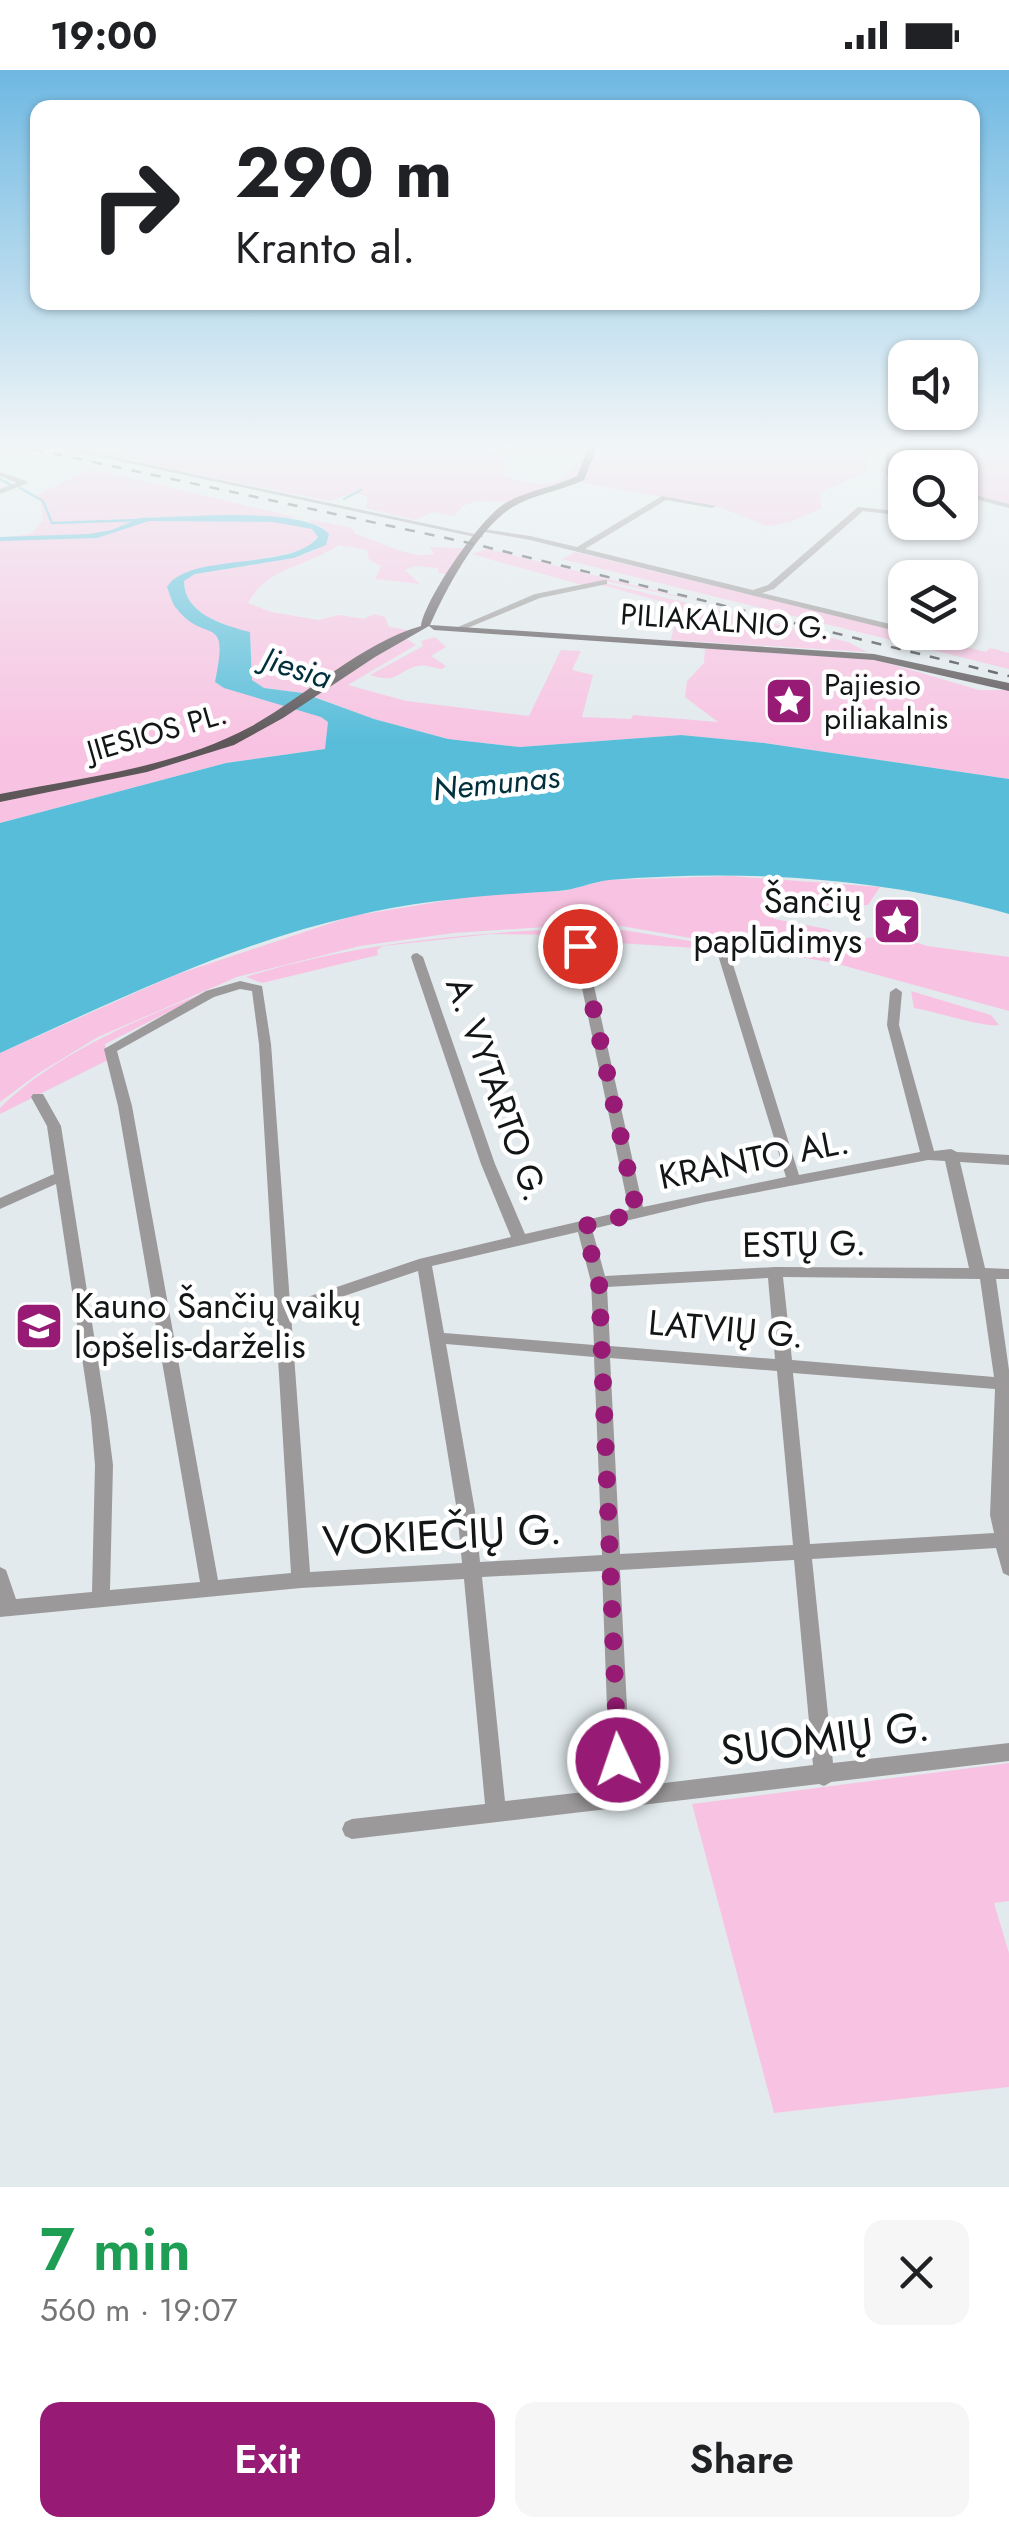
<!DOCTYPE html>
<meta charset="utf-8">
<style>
body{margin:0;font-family:Jost,sans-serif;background:#f6f6f6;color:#202124;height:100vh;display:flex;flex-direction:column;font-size:38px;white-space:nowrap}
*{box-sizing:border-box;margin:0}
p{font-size:32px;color:#757577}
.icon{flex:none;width:55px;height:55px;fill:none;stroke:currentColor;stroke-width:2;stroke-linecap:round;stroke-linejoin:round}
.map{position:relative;height:2117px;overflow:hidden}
.panel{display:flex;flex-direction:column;background:#fff;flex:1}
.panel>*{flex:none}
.hud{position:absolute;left:30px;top:30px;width:950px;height:210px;border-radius:20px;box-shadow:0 2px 8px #0004;background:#fff;color:#202124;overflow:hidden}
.tools{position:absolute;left:888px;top:270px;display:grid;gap:20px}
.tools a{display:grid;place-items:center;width:90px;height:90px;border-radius:20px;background:#fff;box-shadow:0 2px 8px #0004;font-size:50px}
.pin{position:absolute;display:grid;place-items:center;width:85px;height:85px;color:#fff;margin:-42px;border:5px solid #fff;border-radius:50%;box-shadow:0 2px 10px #0007}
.me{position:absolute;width:110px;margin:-55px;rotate:357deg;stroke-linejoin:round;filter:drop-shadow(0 0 8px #0008)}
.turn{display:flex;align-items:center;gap:35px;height:210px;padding:0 40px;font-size:45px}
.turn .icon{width:130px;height:130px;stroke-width:2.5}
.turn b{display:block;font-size:70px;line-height:85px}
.round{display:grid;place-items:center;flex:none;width:105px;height:105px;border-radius:20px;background:#f6f6f6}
.overview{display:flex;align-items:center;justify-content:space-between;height:170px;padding:0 40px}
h1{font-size:60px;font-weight:600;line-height:75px;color:#1e9e55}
.action{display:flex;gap:20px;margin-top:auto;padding:20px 40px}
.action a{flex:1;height:115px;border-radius:20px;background:#971b74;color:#fff;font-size:40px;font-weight:600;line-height:115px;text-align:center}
.action a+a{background:#f6f6f6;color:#202124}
.status{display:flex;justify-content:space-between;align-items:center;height:70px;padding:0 50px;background:#fff;direction:ltr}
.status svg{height:28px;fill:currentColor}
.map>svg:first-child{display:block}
</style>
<div class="status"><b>19:00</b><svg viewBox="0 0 49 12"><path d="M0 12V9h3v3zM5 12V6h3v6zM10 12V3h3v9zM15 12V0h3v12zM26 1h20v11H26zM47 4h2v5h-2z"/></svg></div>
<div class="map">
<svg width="1009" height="2117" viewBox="0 0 1009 2117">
<rect width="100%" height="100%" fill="#e2eaed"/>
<!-- green -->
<g fill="#f8c3e2">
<path d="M123,375h369l-5,5 20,7 -4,19c42,13 60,14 84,-27l3,2 -11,25c-21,8 -45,22 -68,25 -23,4 -40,-9 -57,15l-20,-4 -19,8 -49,-12 1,-12 -14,-3 -24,8 -268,-55 56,6 12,-4z"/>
<path d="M598,375h272l-5,28 -45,19 2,16 -32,14 -23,4 -48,-19 -140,-25 8,-6z"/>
<path d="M913,375h96v60l-46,-12 -3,-25 -34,-1z"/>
<path d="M91,399l209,49 -65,-1 51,3 30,8 6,14c-46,21 -98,16 -143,37l-2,21 44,30 14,51 98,31 -8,37 -99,14 -226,60v-284l32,-6 11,-14 -2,-17 -8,-5z"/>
<path d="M312,450l40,8 3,6c23,6 60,28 79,19l-5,-6 34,1 -14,26 -11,-1v-5l-23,-2 -10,4 15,14 -45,-5 6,-13 -12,-6 -2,-10 -28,-5c-32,22 -71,21 -91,58l23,9 47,8 21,-5 25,4 10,-5 11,3 4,10 19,3 -105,63 -39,-5 -12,-8 -2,-47c-27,-9 -66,-18 -66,-53l11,-6 99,-16 20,-7 10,-23 -16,-7z"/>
<path d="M488,479l218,54 -101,-22 -23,4 -111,-31z"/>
<path d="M575,482l411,100 4,-4 19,5v16l-447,-110z"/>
<path d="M605,513l243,59 19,10 -196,-12 5,-22 -8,-1 2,-13 -72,-20z"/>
<path d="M435,567l11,10 -15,9 15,10 -4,3c-7,-1 -18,-5 -25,-3 -21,6 -19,18 -47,9l53,-29 -2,-5z"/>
<path d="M407,569l9,6 -68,40 58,16 123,15 32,-66 20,1 -9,19 21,5 -11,42 49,2 2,-4 85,7 -33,-25 2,-16 17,-18 1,-16 169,12 105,31h30v89l-245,-36 -83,-8 -161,12 -72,-8 -74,-20 -59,-22 83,-56z"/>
<path d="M730,806l150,11 -12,18 -94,10v4l53,10 22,10 47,-3 31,10 82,11v54l-175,-48 -213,-37 -46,-1 -121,8 -94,13 -123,31 -139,60 -59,36 -39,29v-49l175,-78 177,-59 134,-22 77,-3 44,-11z"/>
<path d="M573,858l50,2 73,12 -1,6 -108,-7 -6,-9 -25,-2 -5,5 -60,-1 -108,12 -6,4 1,5 -116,28 -16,-6c106,-34 217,-43 327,-49z"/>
<path d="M216,918l-111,56 3,16 -108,54v-6c58,-57 142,-90 216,-120z"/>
<path d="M911,921l80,24 8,10c-14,3 -65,-14 -85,-17z"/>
<path d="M1009,1693v138l-15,2 15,50v134l-235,26 -82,-309z"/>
</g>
<!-- water -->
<path fill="#58bdd9" d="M140,448c39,0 165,-13 189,16l-3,11 -32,13 -99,16 -11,7c0,33 39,44 66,51l2,48 12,8 39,5 71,26 74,20 72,8 161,-12 83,8 245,36v135c-128,-37 -267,-45 -400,-34 -17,2 -34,10 -51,11 -69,4 -136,9 -204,25 -123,28 -240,85 -354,137v-230l226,-60 99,-14 3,-27 -7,-5 -97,-29 -9,-6c15,-72 -9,-36 -38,-73 -5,-5 -7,-15 -10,-22 20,-35 126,-16 151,-50l-6,-8 -39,-7 -124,-1 -52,17 -97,3v-4l89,-3 23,-4z"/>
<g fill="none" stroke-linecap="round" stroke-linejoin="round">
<!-- stream -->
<g stroke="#58bdd9" stroke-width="2.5">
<path d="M0,409l11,6"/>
<path d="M20,418l23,13 9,22 88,-3"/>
<path d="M344,429l17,-9"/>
</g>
<!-- minor -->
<g fill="#9c999a" fill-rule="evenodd">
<path d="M44,375h12l428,91 -4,2z"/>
<path d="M885,382l6,1 2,19 12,4v4l-18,-5z"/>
<path d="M0,402l27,9 1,2 -28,11v-5l17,-6 -17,-7z"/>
<path d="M960,421l49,13v4l-49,-13z"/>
<path d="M662,426l54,10 -4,2 -46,-8 -81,49 168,41 15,-5 90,-78 47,5v4l-42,-5 -89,78 -12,4 132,32 11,-8v8l-9,6 -366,-91 -51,-9 4,-2 47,7 47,11z"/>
<path d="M604,510h3v4l-67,14 -75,31 -7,-2 77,-33z"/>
<path d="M578,867l6,4 59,266 143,-30 -68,-222 6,-4 6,4 69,220 121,-23 -33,-127 3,-33 6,-4 6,4 -3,33 35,126 17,-2 6,3 52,3v10l-49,-3 25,106 24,1v10h-13l13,91v206l-6,-3 -7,-25 -184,11 21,204 176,-20v18l-178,21 -7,4 -5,-2 -467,55 -7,-3 -3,-7 3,-7 7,-3 133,-15 -21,-225 -163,9 -301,29v-50l6,3 10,29 76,-7 3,-127 -4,-47 -35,-234 -56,25v-11l54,-24 -7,-48 -16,-29 2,-3h10l18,32 46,292 6,47 -3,125 90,-8 -82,-476 -14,-57 102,-58 34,-10 22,5 9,58 19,259 129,-44 92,-22 -30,-73 -70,-207 2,-3 4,-1 6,4 72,207 30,70 104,-24 -57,-269zM240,919l12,2 7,53 32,529 -73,7 -86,-474 -15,-55 97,-54zM928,1090l17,1 24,107 -194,-1 -170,9 -13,-47 113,-27zM578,1162l13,50 3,63 -150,-12 -12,-67zM418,1201l39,240 5,52 -152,9 -19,-258zM783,1207l197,2 14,98 -202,-17zM768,1208l7,81 -165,-13 -3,-59zM446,1274l148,13 8,198 -122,7 -5,-51zM610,1288l167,13 16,174 -173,9zM793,1303l202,16 -5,126 4,18 -184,11zM794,1490l19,205 -182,22 -11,-217zM602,1501l8,218 -105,12 -23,-224z"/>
</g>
<!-- major -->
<path fill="#5d575a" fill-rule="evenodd" d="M590,375h8l-14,35c-23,11 -51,14 -73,28 -34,22 -65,81 -81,117l444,29 135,29v8l-135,-31 -440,-30 -5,-4 -54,31 -92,61 -49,27 -87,27 -147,30v-8c84,-17 174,-26 250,-67 55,-30 111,-84 171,-101 4,-27 58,-106 83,-122 22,-14 50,-16 73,-28z"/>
<!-- rail -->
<path stroke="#424748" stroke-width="2.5" stroke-dasharray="10 10" stroke-linecap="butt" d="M14,375l460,99 535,132"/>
</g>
<!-- sky -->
<linearGradient id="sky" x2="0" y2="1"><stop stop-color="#6eb8e2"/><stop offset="0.56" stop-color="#f2f6f7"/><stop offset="1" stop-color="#f2f6f7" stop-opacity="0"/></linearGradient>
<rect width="1009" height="671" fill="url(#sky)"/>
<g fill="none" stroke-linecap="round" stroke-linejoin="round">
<!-- route -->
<path stroke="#971b74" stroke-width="18" stroke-dasharray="0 32.4" d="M580,876l57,267 -53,13 15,56 19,478"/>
</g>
<!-- icons -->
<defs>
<g id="sight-square" transform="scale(2.5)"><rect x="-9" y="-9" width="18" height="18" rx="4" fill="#971b74" stroke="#fff"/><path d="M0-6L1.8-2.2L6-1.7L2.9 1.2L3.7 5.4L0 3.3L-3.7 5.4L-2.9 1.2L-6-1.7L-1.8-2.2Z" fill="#fff"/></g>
<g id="school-square" transform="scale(2.5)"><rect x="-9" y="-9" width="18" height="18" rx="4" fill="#971b74" stroke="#fff"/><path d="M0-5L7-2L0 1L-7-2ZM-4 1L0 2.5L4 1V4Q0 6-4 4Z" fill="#fff"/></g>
</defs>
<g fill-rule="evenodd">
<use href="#sight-square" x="789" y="631"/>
<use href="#sight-square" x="897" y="851"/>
<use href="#school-square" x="39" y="1256"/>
</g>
<g text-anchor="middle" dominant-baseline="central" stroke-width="9" stroke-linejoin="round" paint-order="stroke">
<!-- far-street labels -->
<g font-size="30" fill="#131617" stroke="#fff">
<text transform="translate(725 551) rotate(4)">PILIAKALNIO G.</text>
<text transform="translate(157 662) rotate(-16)">JIESIOS PL.</text>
</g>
<!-- far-poi labels -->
<g font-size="30" fill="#131617" stroke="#fff" text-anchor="start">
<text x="824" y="614">Pajiesio<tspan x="824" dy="34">piliakalnis</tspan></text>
</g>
<!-- far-water labels -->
<g font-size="32" font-style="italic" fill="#00303b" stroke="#fff">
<text transform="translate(297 598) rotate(18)">Jiesia</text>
<text transform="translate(496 713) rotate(-6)">Nemunas</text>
</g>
<!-- poi labels -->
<g font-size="35" fill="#131617" stroke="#fff" text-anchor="end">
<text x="862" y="831">Šančių<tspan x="862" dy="40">paplūdimys</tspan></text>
<text x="74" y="1236" text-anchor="start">Kauno Šančių vaikų<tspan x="74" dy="40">lopšelis-darželis</tspan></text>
</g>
<!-- street labels -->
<g font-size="35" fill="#131617" stroke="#fff">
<text transform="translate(497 1019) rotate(70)">A. VYTARTO G.</text>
<text transform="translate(754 1089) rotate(-11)">KRANTO AL.</text>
<text transform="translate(804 1174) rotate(-1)">ESTŲ G.</text>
<text transform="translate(726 1259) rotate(5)">LATVIŲ G.</text>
</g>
<!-- near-street labels -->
<g font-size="42" fill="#131617" stroke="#fff">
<text transform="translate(442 1465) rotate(-3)">VOKIEČIŲ G.</text>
<text transform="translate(825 1668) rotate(-7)">SUOMIŲ G.</text>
</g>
</g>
</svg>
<div class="tools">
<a><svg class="icon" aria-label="sound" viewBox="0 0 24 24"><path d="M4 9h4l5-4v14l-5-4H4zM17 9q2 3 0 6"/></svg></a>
<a><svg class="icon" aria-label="search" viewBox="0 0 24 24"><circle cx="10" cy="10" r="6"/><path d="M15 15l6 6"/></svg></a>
<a><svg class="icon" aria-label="layers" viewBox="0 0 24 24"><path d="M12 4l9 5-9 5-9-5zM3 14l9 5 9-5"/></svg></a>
</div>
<div class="pin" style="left:580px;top:876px;background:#d93025"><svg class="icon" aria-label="arrive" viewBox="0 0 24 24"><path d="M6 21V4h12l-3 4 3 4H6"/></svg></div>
<svg class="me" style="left:618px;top:1690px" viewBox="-20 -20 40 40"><circle r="17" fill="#971b74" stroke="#fff" stroke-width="3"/><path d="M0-11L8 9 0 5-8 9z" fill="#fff"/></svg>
<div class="hud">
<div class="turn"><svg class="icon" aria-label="right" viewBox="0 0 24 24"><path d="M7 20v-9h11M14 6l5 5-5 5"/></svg><div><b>290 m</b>Kranto al.</div></div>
</div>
</div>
<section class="panel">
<div class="overview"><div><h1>7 min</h1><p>560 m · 19:07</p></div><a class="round"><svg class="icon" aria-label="close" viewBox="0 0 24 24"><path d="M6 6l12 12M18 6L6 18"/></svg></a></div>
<div class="action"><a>Exit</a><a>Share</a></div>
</section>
